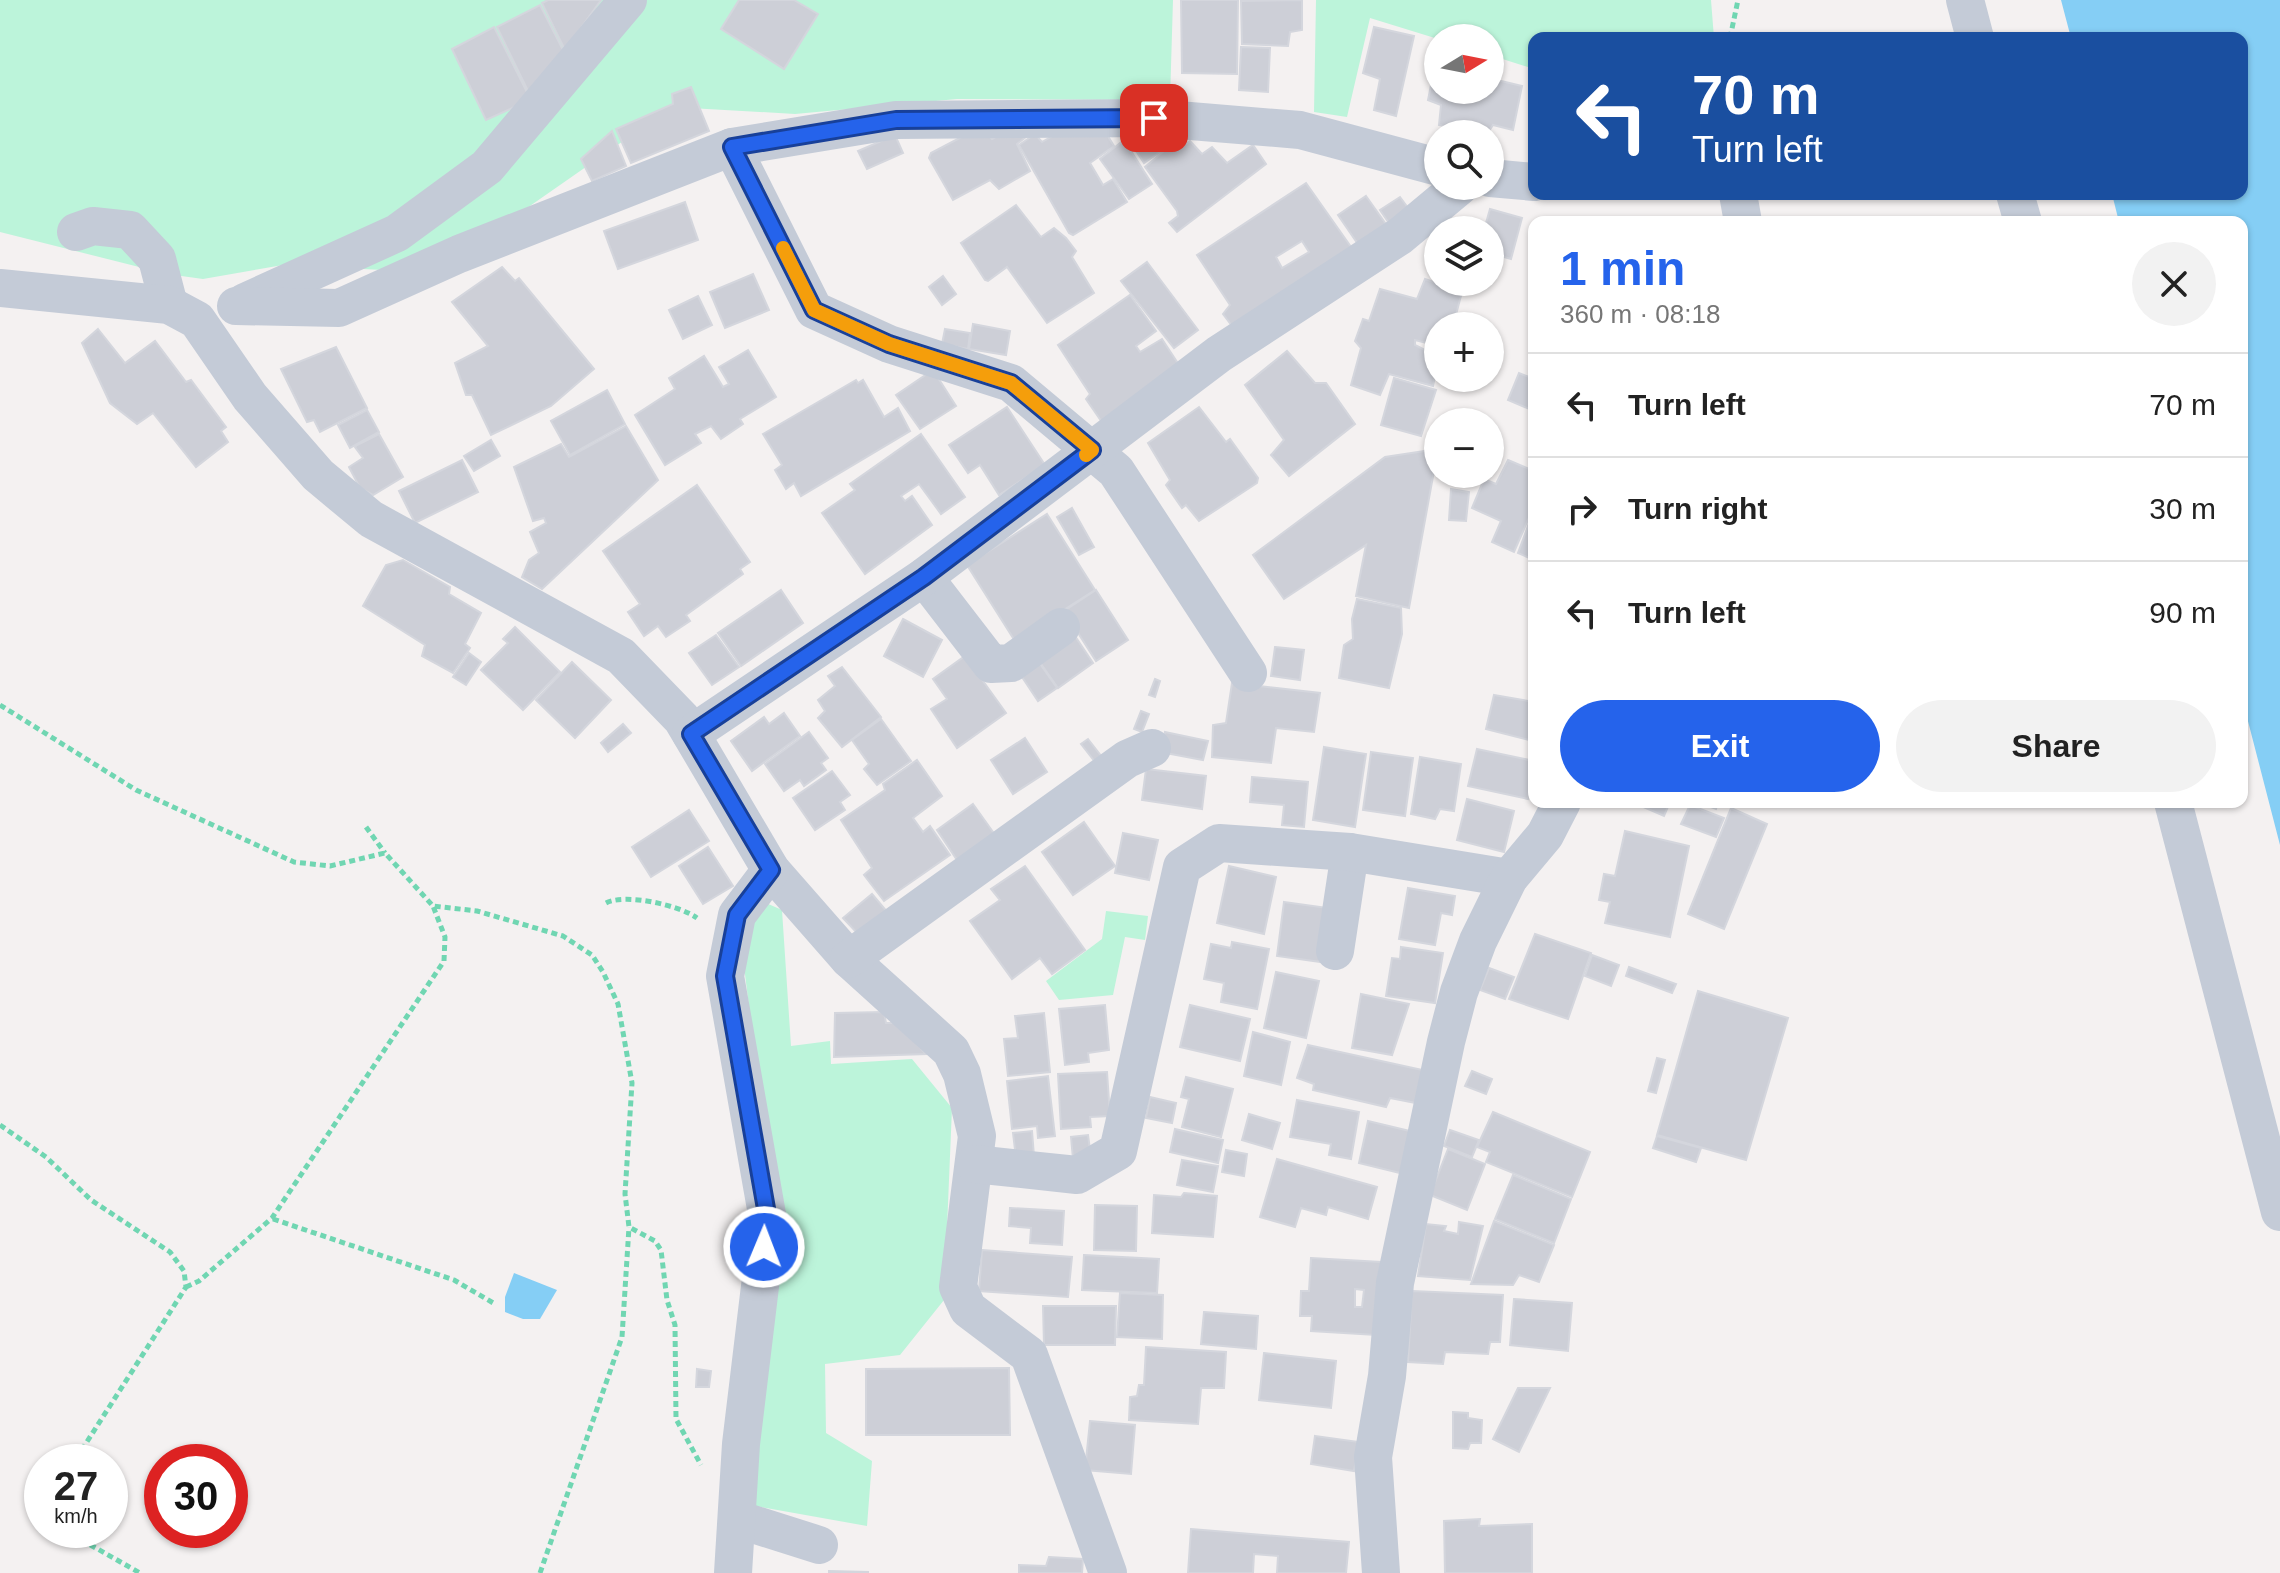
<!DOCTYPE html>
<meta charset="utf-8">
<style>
body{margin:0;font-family:Helvetica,sans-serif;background:#f2f2f2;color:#222;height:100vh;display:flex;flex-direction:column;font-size:30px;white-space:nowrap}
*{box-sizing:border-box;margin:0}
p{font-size:26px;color:#767676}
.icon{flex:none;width:44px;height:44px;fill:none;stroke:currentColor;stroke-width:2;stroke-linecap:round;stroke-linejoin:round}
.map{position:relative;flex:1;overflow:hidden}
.details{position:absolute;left:1528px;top:216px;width:720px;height:592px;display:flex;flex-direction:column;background:#fff;border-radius:16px;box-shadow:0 2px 6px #0004}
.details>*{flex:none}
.guide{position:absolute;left:1528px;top:32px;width:720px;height:168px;border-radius:16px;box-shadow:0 2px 6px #0004;background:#1a4fa0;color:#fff;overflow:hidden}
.needle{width:52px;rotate:80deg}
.controls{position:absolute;left:1424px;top:24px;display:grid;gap:16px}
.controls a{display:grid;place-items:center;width:80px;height:80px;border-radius:50%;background:#fff;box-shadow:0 2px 6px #0004;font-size:40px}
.speed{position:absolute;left:24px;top:1444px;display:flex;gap:16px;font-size:40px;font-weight:700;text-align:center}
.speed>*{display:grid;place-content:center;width:104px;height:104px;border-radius:50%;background:#fff;box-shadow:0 2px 6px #0004;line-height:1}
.speed small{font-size:20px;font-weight:400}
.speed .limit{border:12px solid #d22;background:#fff;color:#111}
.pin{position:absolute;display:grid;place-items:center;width:68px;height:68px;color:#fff;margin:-34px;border-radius:16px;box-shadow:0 4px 12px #0006}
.me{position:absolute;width:88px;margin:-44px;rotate:1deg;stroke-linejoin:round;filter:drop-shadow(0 0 6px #0008)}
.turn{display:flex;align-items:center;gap:28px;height:168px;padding:0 32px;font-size:36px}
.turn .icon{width:104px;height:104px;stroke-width:2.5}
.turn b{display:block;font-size:56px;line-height:68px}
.round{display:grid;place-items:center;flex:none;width:84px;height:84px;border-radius:42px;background:#f2f2f2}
.summary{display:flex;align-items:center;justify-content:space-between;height:136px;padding:0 32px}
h1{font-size:48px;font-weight:800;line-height:60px;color:#2563eb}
.button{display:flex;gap:16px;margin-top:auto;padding:16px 32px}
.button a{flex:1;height:92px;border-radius:48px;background:#2563eb;color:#fff;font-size:32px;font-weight:800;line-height:92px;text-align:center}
.button a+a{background:#f2f2f2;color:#222}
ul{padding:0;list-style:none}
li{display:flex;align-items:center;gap:24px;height:104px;padding:0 32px;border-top:2px solid #e0e0e0}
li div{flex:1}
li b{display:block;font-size:30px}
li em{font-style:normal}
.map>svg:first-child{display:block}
</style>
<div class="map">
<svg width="2280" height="1573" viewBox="0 0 2280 1573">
<rect width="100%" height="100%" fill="#f4f1f1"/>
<!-- green -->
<g fill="#bcf4da">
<path d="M0,0h1173l-3,100 -213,-1 -162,15 -123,-7 -145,101 -124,63 -120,-6 -80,14 -36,-5 -167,-42z"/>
<path d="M1316,0h395l3,38h-180v31l-44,-14v-17l-52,1 -68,-21 -23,99 -33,-5z"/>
<path d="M766,903l16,7 9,136 39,-5 1,23 81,-5 40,49 -8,192 -44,55 -75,9 1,69 46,28 -5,65 -117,-21 11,-402 -20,-161z"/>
<path d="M1106,911l42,5 -3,24 -20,-3 -12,58 -54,5 -13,-19 56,-42z"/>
</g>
<!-- water -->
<g fill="#85cef5">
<path d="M2061,0h219v845l-38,-147v-476h-123l-7,-28h130v-156h-171z"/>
<path d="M514,1273l43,17 -17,29h-17l-18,-7v-15z"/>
</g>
<!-- building -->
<g fill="#cdcfd7" stroke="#d4d6dd" stroke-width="2" fill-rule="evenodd">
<path d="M548,0h53l-36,50 -23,-47z"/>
<path d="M739,0h55l24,14 -34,55 -63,-40z"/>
<path d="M1181,0h57l-1,74 -55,-1z"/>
<path d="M1302,0v30l-12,2 -2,14 -46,-2 -1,-43z"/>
<path d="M540,5l24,47 -35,41 -32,-66z"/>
<path d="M494,27l34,67 -9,11 -33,15 -34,-71z"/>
<path d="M1374,27l40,9 -18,80 -22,-6 6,-31 -17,-6z"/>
<path d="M1437,46l1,44h52v-23l5,2 -2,10 29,7 -9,44 -20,-5 -6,9h-9l-39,-9 2,-20 -13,-5 5,-25 -5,-1 4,-24z"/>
<path d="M1241,47l29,1 -2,44 -29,-2z"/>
<path d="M691,87l18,44 -78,32 -15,-34 57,-25 -1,-10z"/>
<path d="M612,131l14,35 -34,15 -11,-22z"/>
<path d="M985,131l7,8 15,-8 19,6 -9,7 13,27 -31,18 -9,-9 -37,20 -24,-42 2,-5 40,-21z"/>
<path d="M1061,131l45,2 8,13 -24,17 13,22 10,-6 14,23 -54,33 -4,-2 -50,-88 16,-11 7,8z"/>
<path d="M1124,132l29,3 10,15 -19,13z"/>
<path d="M895,135l8,18 -36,16 -9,-18z"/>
<path d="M1124,140l28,44 -23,15 -29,-40z"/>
<path d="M1190,141l12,13 10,-7 15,16 26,-18 13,19 -89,68 -8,-9 9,-7 -1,-5 -32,-44 25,-21 7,4z"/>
<path d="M1306,183l50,71 -118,80 -15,-20 7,-9 -33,-50zM1302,241l7,11 -27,16 -6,-11z"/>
<path d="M1366,196l22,31 -28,20 -22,-32z"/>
<path d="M1400,197l11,15 -20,14 -11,-16z"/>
<path d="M685,202l13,38 -80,29 -14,-38z"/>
<path d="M1016,205l25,32 13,-9 12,10 10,13 -4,6 22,36 -47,30 -40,-56 -19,14 -3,-1 -24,-37z"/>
<path d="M1490,209l32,9 -11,41 -21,-6v-23h-6z"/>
<path d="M1147,262l51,68 -24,18 -53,-67z"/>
<path d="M502,267l13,14 4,-3 75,91 -43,37 -60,29 -19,-40h-6l-11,-32 33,-17 -36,-44z"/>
<path d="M753,274l16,36 -44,18 -15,-36z"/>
<path d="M943,276l13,18 -14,11 -13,-18z"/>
<path d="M1425,279l37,13 -9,34h-15v20l-23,-6v5l12,6 -2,6 13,5 -5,24 -44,-12 -9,21 -29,-10 10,-37 -6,-7 8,-22 6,2 11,-32 37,10z"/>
<path d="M1130,295l26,36 -20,15 4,6 22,-13 21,32 -79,54 -18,-26 4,-5 -32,-49z"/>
<path d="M698,296l14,29 -29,14 -14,-29z"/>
<path d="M973,324l37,7 -4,24 -37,-6z"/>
<path d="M98,329l27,34 30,-22 31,41 5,-2 35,47 -5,4 7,11 -32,25 -43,-54 -16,11 -27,-21 -28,-60z"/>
<path d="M945,329l25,4 -2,16 -26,-5z"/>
<path d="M336,347l31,61 -47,24 -6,-12 -7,2 -26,-53z"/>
<path d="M748,350l28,47 -36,22 3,5 -22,15 -10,-13 -16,8 6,9 -36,22 -30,-50 40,-26 -6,-11 35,-22 19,31 6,-3 -10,-17z"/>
<path d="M1287,351l28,32h11l29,41 -66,52 -18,-21 13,-15 -39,-55z"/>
<path d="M1534,364v47l-26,-11 11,-27 10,4z"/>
<path d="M933,370l23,36 -36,23 -24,-34z"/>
<path d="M1394,378l42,12 -15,46 -40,-11z"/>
<path d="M856,380l2,3 5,-3 21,37 14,-9 12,23 -109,65 -7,-13 -8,6 -11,-19 7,-5 -19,-31z"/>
<path d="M607,390l18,34 -55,31 -19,-34z"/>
<path d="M1007,407l38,58 -46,30 -19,-30 -12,8 -19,-28z"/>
<path d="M1199,407l27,35 4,-3 28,39 -1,5 -58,38 -13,-16 -4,3 -16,-23 4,-5 -22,-37z"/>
<path d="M367,410l12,22 -29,16 -12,-23z"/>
<path d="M626,426l32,54 -116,109 -20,-12 7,-17 10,-7 -9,-21 16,-9 -2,-5 -11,3 -19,-54 47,-23 8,13z"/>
<path d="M379,434l24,43 -30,18 -13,-7 -11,-21 14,-9 -8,-11 2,-2z"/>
<path d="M921,434l44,63 -24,17 -22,-30 -18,12 4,5 7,-5 20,29 -67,49 -43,-61 33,-23 -5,-6z"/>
<path d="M491,440l9,16 -26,15 -10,-15z"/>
<path d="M1438,449l-29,159 -53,-12 10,-51 -82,54 -31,-44 132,-98z"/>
<path d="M462,460l16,32 -63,31 -16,-32z"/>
<path d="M1508,460l26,11v35l-20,46 -22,-10 9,-21 -29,-13 12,-29 12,5z"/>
<path d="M697,485l53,77 -10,7 3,5 -57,41 4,6 -24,16 -8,-11 -14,10 -16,-24 12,-8 -37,-53z"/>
<path d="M1451,489l18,3 -3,29 -17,-1z"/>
<path d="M1072,508l22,39 -15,8 -22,-38z"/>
<path d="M1047,514l48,76 -80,51 -48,-76z"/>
<path d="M1532,515l2,1v44l-16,-7z"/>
<path d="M403,560l47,27 -1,7 32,19 -16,31 5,4 -17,25 -31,-17 3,-11 -62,-39 23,-41z"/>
<path d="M781,590l22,33 -62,43 -23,-33z"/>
<path d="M1096,590l32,50 -32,21 -32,-50z"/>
<path d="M1357,599l44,9 1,26 -13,54 -50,-10 5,-33 9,-6 -1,-20z"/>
<path d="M903,619l39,21 -19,37 -39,-21z"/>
<path d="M515,627l45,45 -37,38 -42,-40 27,-27 -5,-4z"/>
<path d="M716,635l23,32 -27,18 -23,-32z"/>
<path d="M1075,636l18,27 -35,25 -19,-27z"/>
<path d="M1275,647l29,3 -4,30 -29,-4z"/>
<path d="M469,653l12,9 -15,23 -13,-8z"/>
<path d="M965,656l41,57 -49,35 -26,-39 16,-10 -14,-20z"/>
<path d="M1038,661l19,27 -19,13 -18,-27z"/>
<path d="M572,662l39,38 -36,38 -39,-38z"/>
<path d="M842,667l39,50 -39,30 -24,-29 7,-7 -7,-11 17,-14 -7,-10z"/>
<path d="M1155,679l5,2 -5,16 -6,-2z"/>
<path d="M1232,683l88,10 -6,39 -38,-4 -5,35 -59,-6 1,-32 13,-2z"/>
<path d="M1494,695l40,7 -1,39 -47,-12z"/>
<path d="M1141,711l8,3 -7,18 -8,-3z"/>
<path d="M784,713l16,23 -48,35 -21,-30 33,-24 5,7z"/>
<path d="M881,719l30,42 -34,24 -13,-16 5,-5 -17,-24z"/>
<path d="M623,724l8,9 -23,19 -7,-9z"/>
<path d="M809,732l19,26 -7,5 5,7 -22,16 -4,-6 -16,11 -19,-27z"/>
<path d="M1165,732l43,9 -5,19 -43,-8z"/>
<path d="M1025,738l22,34 -34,22 -22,-34z"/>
<path d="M1088,739l14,18 -7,5 -14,-18z"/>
<path d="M1324,747l42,7 -11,73 -42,-7z"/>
<path d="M1477,749l57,12 -6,38 -60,-13z"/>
<path d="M1371,752l42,6 -8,58 -42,-6z"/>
<path d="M1420,757l41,7 -7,47 -14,-2 -5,10 -24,-5z"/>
<path d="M917,760l25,36 -29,22 10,14 7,-6 20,29 -66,46 -20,-26 8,-7 -31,-48 44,-30 -2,-6z"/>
<path d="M1146,769l60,7 -4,33 -60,-9z"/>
<path d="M832,771l18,24 -10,7 5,8 -30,20 -22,-32z"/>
<path d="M1252,777l56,5 -4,45 -22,-2 2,-20 -34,-3z"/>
<path d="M1467,799l47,12 -10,41 -47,-12z"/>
<path d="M1632,802h38l-6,14z"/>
<path d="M1697,802h21l-2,7z"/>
<path d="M973,804l25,35 -37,27 -24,-36z"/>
<path d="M1690,805l34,13 -8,19 -35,-13z"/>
<path d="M1731,808l36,16 -43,105 -36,-15z"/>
<path d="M689,810l20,31 -58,36 -19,-30z"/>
<path d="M1084,822l31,44 -42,29 -31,-43z"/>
<path d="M1625,831l64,15 -19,91 -65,-14 5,-21 -11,-2 5,-26 11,2z"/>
<path d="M1123,833l35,7 -9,40 -34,-7z"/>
<path d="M708,847l25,39 -30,18 -24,-38z"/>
<path d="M1025,866l60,84 -33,24 -12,-16 -28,21 -42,-58 30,-21 -9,-11z"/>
<path d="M1229,866l47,11 -12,57 -47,-11z"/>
<path d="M1408,888l47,8 -3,19 -11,-2 -6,32 -36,-6z"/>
<path d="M872,894l17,20 -30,21 -16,-17z"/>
<path d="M1284,902l44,6 -7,54 -44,-6z"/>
<path d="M1535,934l56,19 -23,66 -59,-20z"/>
<path d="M1232,942l37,7 -12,60 -36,-7 3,-19 -20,-4 7,-35 20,4z"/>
<path d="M1401,947l42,6 -8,50 -49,-7 6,-38 8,1z"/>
<path d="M1592,955l27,10 -8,21 -26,-10z"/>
<path d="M1629,967l47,17 -4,9 -46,-17z"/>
<path d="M1489,968l25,9 -9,22 -25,-9z"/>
<path d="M1276,972l43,9 -13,57 -42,-10z"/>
<path d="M1698,991l90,27 -42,142 -89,-25z"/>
<path d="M1361,994l48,10 -17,51 -40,-7z"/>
<path d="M1105,1005l4,45 -21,3 1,9 -24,3 -6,-56z"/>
<path d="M1190,1005l60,14 -10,42 -60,-14z"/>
<path d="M884,1012l2,11h12l28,31 -92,3 1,-44z"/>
<path d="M1044,1013l6,59 -42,4 -4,-37 14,-1 -3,-22z"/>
<path d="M1253,1032l37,10 -9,43 -37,-9z"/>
<path d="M1308,1045l119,26 -6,33 -31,-6 -4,9 -73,-17 1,-6 -17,-6z"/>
<path d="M1657,1058l8,2 -9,33 -8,-2z"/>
<path d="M1472,1071l20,8 -6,15 -21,-8z"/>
<path d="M1107,1072l3,44 -20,1 1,10 -30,2 -3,-55z"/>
<path d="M1048,1076l7,60 -17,2 -1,-12 -25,3 -5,-48z"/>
<path d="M1186,1077l47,12 -12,48 -39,-10 7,-28 -8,-2z"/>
<path d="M1150,1097l26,6 -4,20 -26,-5z"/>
<path d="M1297,1100l62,12 -8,47 -22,-4 2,-11 -41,-7z"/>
<path d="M1493,1112l97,40 -18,45 -86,-35 4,-10 -13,-5z"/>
<path d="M1249,1114l31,9 -8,26 -30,-9z"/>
<path d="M1368,1121l46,11 -10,42 -45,-11z"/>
<path d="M1175,1129l48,11 -5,23 -48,-11z"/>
<path d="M1450,1130l29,10 -7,17 -28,-11z"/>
<path d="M1032,1131l2,25 -18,2 -3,-25z"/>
<path d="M1088,1135l3,22 -18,2 -2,-22z"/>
<path d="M1657,1136l44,12 -5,14 -43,-14z"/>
<path d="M1448,1149l37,15 -18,46 -37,-15z"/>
<path d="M1226,1150l21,4 -3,22 -22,-4z"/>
<path d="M1277,1159l100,28 -9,32 -40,-12 -2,8 -25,-7 -6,19 -35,-10z"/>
<path d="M1182,1160l36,6 -5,26 -36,-7z"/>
<path d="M1513,1175l58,24 -17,44 -59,-24z"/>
<path d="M1184,1193l33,3 -4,41 -61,-4 2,-38 27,2z"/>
<path d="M1095,1205l42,1 -1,45 -42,-1z"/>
<path d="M1010,1208l54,3 -2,34 -32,-2 1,-15 -22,-2z"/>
<path d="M1494,1221l60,24 -15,37 -20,-7 -6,10 -42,-1z"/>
<path d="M1459,1222l24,4 -13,54 -52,-4 8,-52 20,2 -2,5 14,3z"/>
<path d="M982,1250l90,7 -4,40 -89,-6z"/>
<path d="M1084,1255l75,4 -2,34 -75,-3z"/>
<path d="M1311,1258l70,4 -5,73 -65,-4 1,-15h-12l1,-25h8zM1355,1289l9,1 -2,17h-7z"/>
<path d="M1412,1291l91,4 -3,47h-10l-2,12 -43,-2 -2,12 -35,-2z"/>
<path d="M1120,1293l43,2 -1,44 -45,-2z"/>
<path d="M1514,1299l58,4 -4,48 -58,-6z"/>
<path d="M1043,1306h73l-1,39h-71z"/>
<path d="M1204,1312l54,4 -2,33 -55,-5z"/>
<path d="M1146,1347l80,5 -2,36h-23l-3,36 -69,-4 1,-23 7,-1 2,-11h5z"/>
<path d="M1264,1353l72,8 -5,47 -72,-8z"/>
<path d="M1009,1368l1,67h-144v-66z"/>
<path d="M697,1369l14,2 -2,16h-13z"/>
<path d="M1518,1388h32l-31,64 -26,-13z"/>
<path d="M1453,1412l15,1v5l14,2 -1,23h-11l-2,6 -15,-1z"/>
<path d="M1090,1421l45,4 -4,49 -46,-4z"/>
<path d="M1315,1436l44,6 -5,29 -43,-7z"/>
<path d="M1480,1519l-1,7 53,-2v49h-87l-1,-52z"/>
<path d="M1191,1529l158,13 -3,31h-69l1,-17 -24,-2 -1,19h-65z"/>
<path d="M1049,1557l34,2 -1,14h-63v-8l27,1z"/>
<path d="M829,1571l39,1v1h-39z"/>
</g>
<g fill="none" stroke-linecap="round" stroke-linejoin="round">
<!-- path -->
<g stroke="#70d6b2" stroke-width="5" stroke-dasharray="6 4" stroke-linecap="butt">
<path d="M1730,38l8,-38"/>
<path d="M0,705l136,85 158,72 36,4 55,-13 48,53 44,5 86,25 29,19 11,17 15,32 14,79 -7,111 4,33 26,14 6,9 6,50 8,25 1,94 25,46"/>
<path d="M366,827l19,26"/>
<path d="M606,903c19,-10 73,2 91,15"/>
<path d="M0,1125l46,32 45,43 79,52 14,19 2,16 -112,175"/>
<path d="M273,1219l181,61 41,24"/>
<path d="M186,1287l13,-6 73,-63 172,-257 1,-24 -12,-31"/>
<path d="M64,1530l76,43"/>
<path d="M540,1573l82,-236 7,-110"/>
</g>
<!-- minor -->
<g stroke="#c4cbd7" stroke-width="38">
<path d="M1965,0l10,38"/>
<path d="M732,147l82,163 75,34 122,39 105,88 132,202"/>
<path d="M1490,178l44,4"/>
<path d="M1738,194l5,28"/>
<path d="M2015,194l8,28"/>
<path d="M76,232l17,-6 37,4 27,29 12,46"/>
<path d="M0,288l169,17 28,15 53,77 68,78 53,44 250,137 61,63 89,151 78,89 102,92 11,23 15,62 -19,151 10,22 61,46 79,218"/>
<path d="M245,302l152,-69 90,-66 141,-167"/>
<path d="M236,306l103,2 120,-54 273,-107 164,-27 258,-2 146,12 138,37"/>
<path d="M924,577l67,87 20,-1 50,-36"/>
<path d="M691,734l233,-157 295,-223 181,-118 60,-50"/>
<path d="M2173,802l107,410"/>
<path d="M1335,951l15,-99"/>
<path d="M849,959l278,-200 25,-11"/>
<path d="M974,1164l103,11 41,-24 64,-284 37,-24 131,9 159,26"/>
<path d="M737,1519l82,26"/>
<path d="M733,1573l8,-129 27,-224 -43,-244 12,-61 34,-45"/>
<path d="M1381,1573l-8,-116 14,-81 8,-93 51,-241 13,-50 19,-51 31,-63 36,-43 17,-33"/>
</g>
</g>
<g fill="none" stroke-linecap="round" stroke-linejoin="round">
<!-- route casing -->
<g stroke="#184099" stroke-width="20">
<path id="route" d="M764,1247l4,-27 -43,-244 12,-61 34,-45 -80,-136 233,-157 168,-127 -81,-67 -122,-39 -75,-34 -82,-163 164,-27 258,-2"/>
</g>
<!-- route -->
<use href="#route" stroke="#2563eb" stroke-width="14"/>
<!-- slow -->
<path stroke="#f59e0b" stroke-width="14" d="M783,248l31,62 75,34 122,39 81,67 -6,5"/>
</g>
</svg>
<div class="controls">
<a><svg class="needle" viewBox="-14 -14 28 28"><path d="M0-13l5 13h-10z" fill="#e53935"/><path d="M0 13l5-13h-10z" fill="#767676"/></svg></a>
<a><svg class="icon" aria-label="search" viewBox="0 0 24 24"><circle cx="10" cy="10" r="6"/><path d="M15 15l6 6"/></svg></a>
<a><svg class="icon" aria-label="layers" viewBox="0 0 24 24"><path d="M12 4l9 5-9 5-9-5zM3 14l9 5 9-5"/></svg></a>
<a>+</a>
<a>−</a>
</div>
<div class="speed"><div>27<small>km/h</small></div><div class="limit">30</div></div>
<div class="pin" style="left:1154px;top:118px;background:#d93025"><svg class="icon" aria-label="arrive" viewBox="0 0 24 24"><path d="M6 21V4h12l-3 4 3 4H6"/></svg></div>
<svg class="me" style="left:764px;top:1247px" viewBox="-20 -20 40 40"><circle r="17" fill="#2563eb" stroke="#fff" stroke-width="3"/><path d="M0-11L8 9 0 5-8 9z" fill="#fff"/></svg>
<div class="guide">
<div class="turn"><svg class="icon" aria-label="left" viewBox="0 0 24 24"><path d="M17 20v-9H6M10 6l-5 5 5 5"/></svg><div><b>70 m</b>Turn left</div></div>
</div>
<section class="details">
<div class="summary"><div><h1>1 min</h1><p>360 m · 08:18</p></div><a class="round"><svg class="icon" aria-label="close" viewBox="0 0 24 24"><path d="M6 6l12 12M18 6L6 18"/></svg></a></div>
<ul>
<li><svg class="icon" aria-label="left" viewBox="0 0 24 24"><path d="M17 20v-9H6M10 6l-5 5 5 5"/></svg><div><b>Turn left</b></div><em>70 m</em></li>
<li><svg class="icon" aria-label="right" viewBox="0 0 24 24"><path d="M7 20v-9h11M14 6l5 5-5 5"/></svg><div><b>Turn right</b></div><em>30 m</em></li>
<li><svg class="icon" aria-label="left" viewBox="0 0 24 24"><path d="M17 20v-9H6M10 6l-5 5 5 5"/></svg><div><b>Turn left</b></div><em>90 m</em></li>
</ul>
<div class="button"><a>Exit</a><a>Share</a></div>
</section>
</div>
